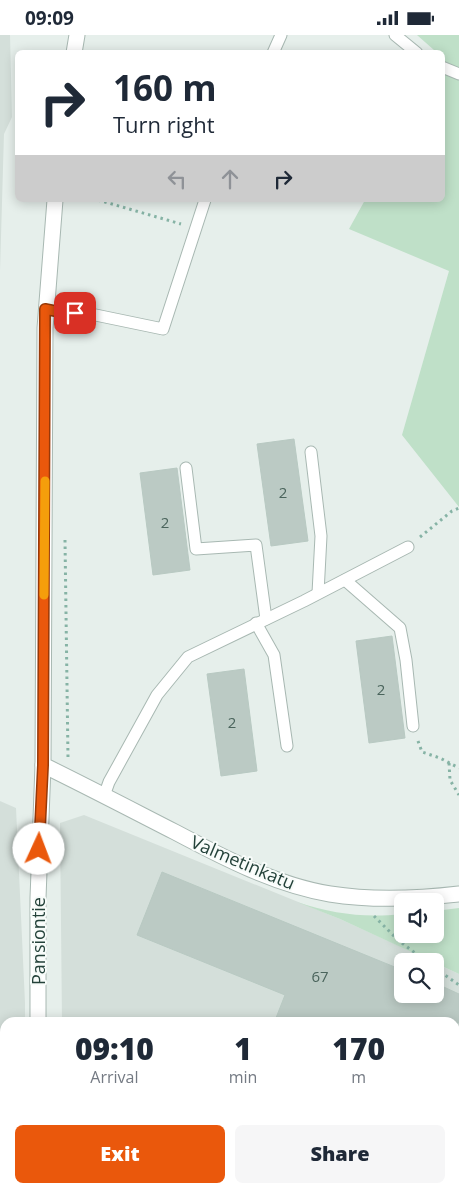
<!DOCTYPE html>
<style>
body{margin:0;font-family:"Open Sans",sans-serif;background:#f6f6f7;color:#1f2937;height:100vh;display:flex;flex-direction:column;font-size:19px;white-space:nowrap}
*{box-sizing:border-box;margin:0}
p{font-size:16px;color:#747a83}
.icon{flex:none;width:28px;height:28px;fill:none;stroke:currentColor;stroke-width:2;stroke-linecap:round;stroke-linejoin:round}
.map{position:relative;flex:1;overflow:hidden}
.side{position:absolute;left:0px;top:982px;width:460px;height:176px;display:flex;flex-direction:column;background:#fff;border-radius:15px 15px 0 0;box-shadow:0 2px 12px #0003}
.side>*{flex:none}
.hud{position:absolute;left:15px;top:15px;width:430px;height:152px;border-radius:8px;box-shadow:0 2px 12px #0003;background:#fff;color:#1f2937;overflow:hidden}
.fabs{position:absolute;left:394px;top:858px;display:grid;gap:10px}
.fabs a{display:grid;place-items:center;width:50px;height:50px;border-radius:8px;background:#fff;box-shadow:0 2px 12px #0003;font-size:25px}
.pin{position:absolute;display:grid;place-items:center;width:42px;height:42px;color:#fff;margin:-21px;border-radius:10px;box-shadow:0 2px 8px #0006}
.me{position:absolute;width:55px;margin:-28px;rotate:2deg;stroke-linejoin:round;filter:drop-shadow(0 0 4px #0008)}
.turn{display:flex;align-items:center;gap:18px;height:105px;padding:0 15px;font-size:22px}
.turn .icon{width:65px;height:65px;stroke-width:2.5}
.turn b{display:block;font-size:35px;line-height:42px}
.lanes{display:flex;align-items:center;height:48px;padding:0 15px;background:#0003;justify-content:center;gap:25px;direction:ltr}
.lanes .off{opacity:.35}
.eta{display:flex;justify-content:space-evenly;align-items:center;height:85px;text-align:center}
.eta b{font-size:30px;font-weight:800;line-height:35px}
.primary-button{display:flex;gap:10px;margin-top:auto;padding:10px 15px}
.primary-button a{flex:1;height:58px;border-radius:8px;background:#ea580c;color:#fff;font-size:20px;font-weight:800;line-height:58px;text-align:center}
.primary-button a+a{background:#f6f6f7;color:#1f2937}
.status{display:flex;justify-content:space-between;align-items:center;height:35px;padding:0 25px;background:#fff;direction:ltr}
.status svg{height:14px;fill:currentColor}
.map>svg:first-child{display:block}
</style>
<div class="status"><b>09:09</b><svg viewBox="0 0 49 12"><path d="M0 12V9h3v3zM5 12V6h3v6zM10 12V3h3v9zM15 12V0h3v12zM26 1h20v11H26zM47 4h2v5h-2z"/></svg></div>
<div class="map">
<svg width="459" height="1158" viewBox="0 0 459 1158">
<rect width="100%" height="100%" fill="#e6efeb"/>
<!-- built -->
<g fill="#d4dfda">
<path d="M0,0h10l2,82 -8,17 -4,137z"/>
<path d="M0,766l16,7 9,195v19l-20,1v166h20v4h-25z"/>
<path d="M84,780l256,104 92,42h-30v33h33v-31l24,11v219h-395v-4h391v-166l-393,-1 -2,-199z"/>
</g>
<!-- green -->
<g fill="#bfe0c8">
<path d="M417,0h42v472l-57,-72 47,-164 -100,-42 16,-29h77v-147l-8,-1v-2z"/>
<path d="M297,867c37,12 67,16 105,12v20h33v-23l24,-3v66l-119,-55z"/>
</g>
<!-- building -->
<g fill="#bbcac4" stroke="#b8c9c2">
<path d="M294,404l14,102 -37,5 -14,-102z"/>
<path d="M177,433l13,102 -37,5 -13,-102z"/>
<path d="M392,601l13,102 -36,5 -13,-102z"/>
<path d="M244,634l13,102 -36,5 -14,-102z"/>
<path d="M162,837l240,98v24h33v-11l24,11v29h-185l11,-28 -148,-60z"/>
</g>
<g fill="none" stroke-linecap="round" stroke-linejoin="round">
<!-- service casing -->
<g stroke="#a8b8b2" stroke-width="13">
<g id="service">
<path d="M395,0l22,18"/>
<path d="M273,18l8,-18"/>
<path d="M442,32l17,7"/>
<path d="M45,274l20,4h21l77,16 42,-129"/>
<path d="M311,417l10,84 -3,57"/>
<path d="M186,433l10,81 60,-4 10,74"/>
<path d="M345,545l55,48 6,32 7,66"/>
<path d="M256,588l18,32 13,91"/>
<path d="M104,761l5,-14 48,-87 31,-38 116,-56 104,-54"/>
</g>
</g>
<!-- minor casing -->
<g stroke="#a8b8b2" stroke-width="17">
<g id="minor">
<path d="M74,18l3,-18"/>
<path d="M55,165l-10,128 -2,437c45,22 89,45 132,67 49,26 101,53 155,62 44,7 86,5 129,0"/>
</g>
</g>
<!-- tertiary casing -->
<g stroke="#a8b8b2" stroke-width="17">
<g id="tertiary">
<path d="M38,988v-125l5,-133"/>
<path d="M37,1158v-4"/>
</g>
</g>
<!-- path -->
<g stroke="#86b3a5" stroke-width="3" stroke-dasharray="2.5 4" stroke-linecap="butt">
<path d="M98,165l83,24"/>
<path d="M420,502l32,-26 7,-3"/>
<path d="M65,505l3,218"/>
<path d="M418,706l4,11 18,6 19,10"/>
<path d="M449,728l1,17 9,15"/>
<path d="M374,881l25,25 27,20"/>
<path d="M435,933l24,17"/>
<path d="M455,1124l4,-12"/>
<path d="M59,1154v4"/>
<path d="M443,1158l2,-4"/>
</g>
<!-- service -->
<use href="#service" stroke="#fff" stroke-width="11"/>
<!-- minor -->
<use href="#minor" stroke="#fff" stroke-width="15"/>
<!-- tertiary -->
<use href="#tertiary" stroke="#fff" stroke-width="15"/>
</g>
<g fill="none" stroke-linecap="round" stroke-linejoin="round">
<!-- route casing -->
<g stroke="#983908" stroke-width="12">
<path id="route" d="M39,814l4,-84 2,-456 20,4h10"/>
</g>
<!-- route -->
<use href="#route" stroke="#ea580c" stroke-width="9"/>
<!-- slow -->
<path stroke="#f59e0b" stroke-width="9" d="M44,560l1,-114"/>
</g>
<g text-anchor="middle" dominant-baseline="central" stroke-width="4" stroke-linejoin="round" paint-order="stroke">
<!-- number labels -->
<g font-size="15" fill="#4a645c">
<text x="283" y="457">2</text>
<text x="165" y="487">2</text>
<text x="381" y="654">2</text>
<text x="232" y="687">2</text>
<text x="320" y="941">67</text>
</g>
<!-- street labels -->
<g font-size="18" fill="#24423a" stroke="#f7fbf9">
<text transform="translate(243 827) rotate(23)">Valmetinkatu</text>
<text transform="translate(38 906) rotate(-90)">Pansiontie</text>
</g>
</g>
</svg>
<div class="fabs">
<a><svg class="icon" aria-label="sound" viewBox="0 0 24 24"><path d="M4 9h4l5-4v14l-5-4H4zM17 9q2 3 0 6"/></svg></a>
<a><svg class="icon" aria-label="search" viewBox="0 0 24 24"><circle cx="10" cy="10" r="6"/><path d="M15 15l6 6"/></svg></a>
</div>
<div class="pin" style="left:75px;top:278px;background:#d93025"><svg class="icon" aria-label="arrive" viewBox="0 0 24 24"><path d="M6 21V4h12l-3 4 3 4H6"/></svg></div>
<svg class="me" style="left:39px;top:814px" viewBox="-20 -20 40 40"><circle r="19" fill="#fff"/><path d="M0-13L10 11 0 6-10 11z" fill="#ea580c"/></svg>
<div class="hud">
<div class="turn"><svg class="icon" aria-label="right" viewBox="0 0 24 24"><path d="M7 20v-9h11M14 6l5 5-5 5"/></svg><div><b>160 m</b>Turn right</div></div>
<div class="lanes"><svg class="icon off" aria-label="left" viewBox="0 0 24 24"><path d="M17 20v-9H6M10 6l-5 5 5 5"/></svg><svg class="icon off" aria-label="ahead" viewBox="0 0 24 24"><path d="M12 20V5M6 11l6-6 6 6"/></svg><svg class="icon" aria-label="right" viewBox="0 0 24 24"><path d="M7 20v-9h11M14 6l5 5-5 5"/></svg></div>
</div>
<section class="side">
<div class="eta">
<div><b>09:10</b><p>Arrival</p></div>
<div><b>1</b><p>min</p></div>
<div><b>170</b><p>m</p></div>
</div>
<div class="primary-button"><a>Exit</a><a>Share</a></div>
</section>
</div>
